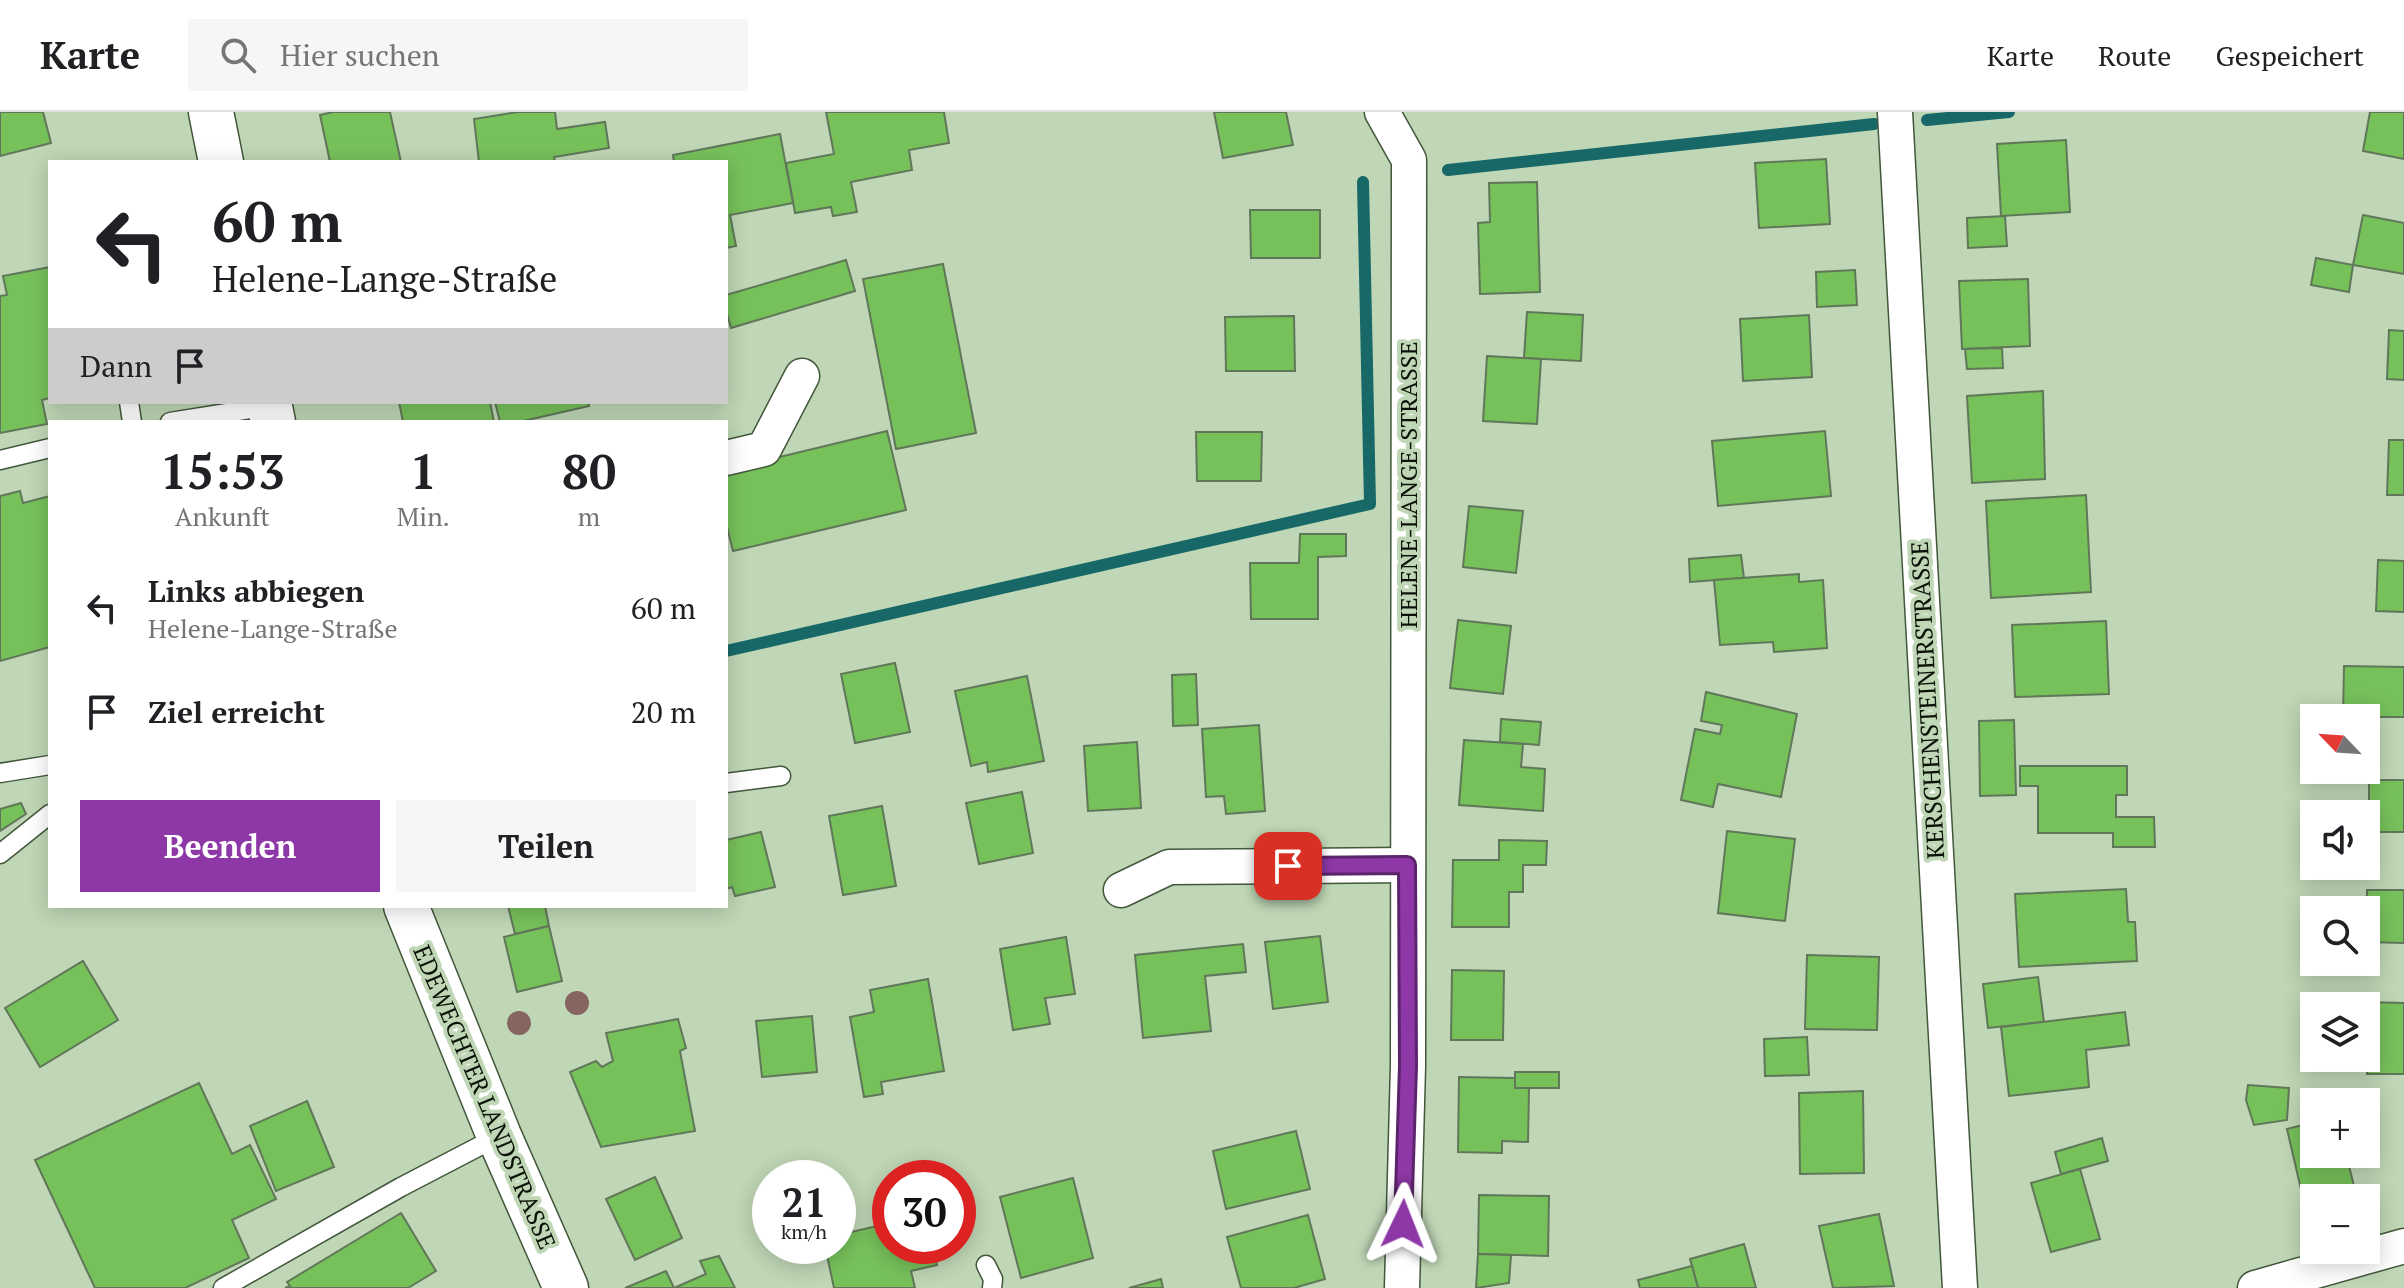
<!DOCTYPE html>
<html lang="de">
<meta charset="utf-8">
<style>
body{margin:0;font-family:"PT Serif",serif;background:#f6f6f6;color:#202124;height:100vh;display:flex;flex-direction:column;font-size:30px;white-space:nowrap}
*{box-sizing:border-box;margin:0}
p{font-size:26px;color:#757577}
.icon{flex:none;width:44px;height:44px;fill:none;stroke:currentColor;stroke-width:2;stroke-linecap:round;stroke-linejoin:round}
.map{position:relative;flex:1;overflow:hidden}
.sheet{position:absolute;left:48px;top:308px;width:680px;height:488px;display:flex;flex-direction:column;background:#fff;border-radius:0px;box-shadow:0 4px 20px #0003}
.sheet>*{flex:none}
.guide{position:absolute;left:48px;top:48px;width:680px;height:244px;border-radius:0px;box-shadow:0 4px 20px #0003;background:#fff;color:#202124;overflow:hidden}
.needle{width:52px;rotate:295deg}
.tools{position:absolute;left:2300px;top:592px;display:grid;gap:16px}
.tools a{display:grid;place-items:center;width:80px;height:80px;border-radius:0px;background:#fff;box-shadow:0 4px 20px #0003;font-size:40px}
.speed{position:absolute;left:752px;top:1048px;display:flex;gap:16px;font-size:40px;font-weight:700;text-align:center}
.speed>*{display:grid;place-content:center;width:104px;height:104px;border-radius:50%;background:#fff;box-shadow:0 4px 20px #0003;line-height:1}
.speed small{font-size:20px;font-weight:400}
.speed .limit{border:12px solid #d22;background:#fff;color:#111}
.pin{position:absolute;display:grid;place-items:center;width:68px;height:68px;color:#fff;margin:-34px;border-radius:16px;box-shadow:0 4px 12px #0006}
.me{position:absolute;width:88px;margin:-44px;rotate:2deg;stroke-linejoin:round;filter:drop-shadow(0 0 6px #0008)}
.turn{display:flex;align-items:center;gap:28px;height:168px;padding:0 32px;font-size:36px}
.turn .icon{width:104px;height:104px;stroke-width:2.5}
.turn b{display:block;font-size:56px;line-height:68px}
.then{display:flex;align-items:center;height:76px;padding:0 32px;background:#0003;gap:16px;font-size:30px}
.eta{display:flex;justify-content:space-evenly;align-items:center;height:136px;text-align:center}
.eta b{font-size:48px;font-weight:700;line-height:56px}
.action{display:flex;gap:16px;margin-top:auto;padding:16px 32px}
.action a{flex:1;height:92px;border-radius:0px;background:#8d38a6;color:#fff;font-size:32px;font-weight:700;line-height:92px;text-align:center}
.action a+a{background:#f6f6f6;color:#202124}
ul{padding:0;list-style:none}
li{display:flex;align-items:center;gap:24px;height:104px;padding:0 32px}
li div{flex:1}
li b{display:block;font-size:30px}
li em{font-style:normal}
header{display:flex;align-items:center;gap:48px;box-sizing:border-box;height:112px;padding:0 40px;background:#fff;border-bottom:2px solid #e0e0e0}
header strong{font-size:38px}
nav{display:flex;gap:44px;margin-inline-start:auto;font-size:28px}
.search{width:560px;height:72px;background:#f6f6f6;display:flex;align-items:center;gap:20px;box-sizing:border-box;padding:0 28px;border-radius:0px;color:#757577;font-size:30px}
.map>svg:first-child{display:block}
</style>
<header>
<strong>Karte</strong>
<div class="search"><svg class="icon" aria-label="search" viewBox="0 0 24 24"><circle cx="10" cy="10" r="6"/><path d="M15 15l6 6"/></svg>Hier suchen</div>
<nav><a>Karte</a><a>Route</a><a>Gespeichert</a></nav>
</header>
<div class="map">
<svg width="2404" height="1176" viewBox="0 0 2404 1176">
<rect width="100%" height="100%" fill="#bfd7b6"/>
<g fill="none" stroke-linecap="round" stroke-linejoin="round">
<!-- stream -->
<g stroke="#176867" stroke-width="12">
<path d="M1927,8l82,-8"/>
<path d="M1448,58l426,-46"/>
<path d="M726,539l644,-147 -7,-322"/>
</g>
</g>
<!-- building -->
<g fill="#77c15b" stroke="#617759" stroke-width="2">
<path d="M0,0h43l8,31 -51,13z"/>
<path d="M333,0h57l11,50h-71l-10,-47z"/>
<path d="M518,0h37l2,17 48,-7 4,26 -55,9 1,5h-76l-5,-43z"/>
<path d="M826,0h118l5,31 -40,7 3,20 -61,12 6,30 -24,4 -2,-9 -36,6 -9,-50 48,-9z"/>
<path d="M1214,0h72l7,33 -70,13z"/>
<path d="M2370,0h34v47l-41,-8z"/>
<path d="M780,22l13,69 -63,12 6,31 -10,2v-86h-52l-1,-7z"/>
<path d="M2066,28l4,72 -69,4 -4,-72z"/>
<path d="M1826,47l4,65 -71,4 -4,-65z"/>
<path d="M1537,70l3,110 -60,2 -2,-71 12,-1 -1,-39z"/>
<path d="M1250,98h70v48h-69z"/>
<path d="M2363,103l41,8v51l-51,-9z"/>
<path d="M2005,104l2,30 -39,2 -1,-30z"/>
<path d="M2316,146l37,7 -4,27 -38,-7z"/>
<path d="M846,148l9,31 -124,37 -5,-18v-15z"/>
<path d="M943,152l33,169 -80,16 -33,-170z"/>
<path d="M50,155v131l-8,2 5,24 -47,9v-137l7,-1 -4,-19z"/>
<path d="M1855,158l2,35 -40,2 -1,-35z"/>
<path d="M2028,167l2,67 -68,3 -3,-68z"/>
<path d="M1527,200l56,3 -2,46 -57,-3z"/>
<path d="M1809,203l3,62 -69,4 -3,-62z"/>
<path d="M1294,204l1,55h-69l-1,-54z"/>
<path d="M2389,218l15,1v49l-17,-1z"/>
<path d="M2002,236l1,20 -36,1 -2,-20z"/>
<path d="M1487,244l54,3 -4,65 -54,-3z"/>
<path d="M2043,279l2,88 -73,4 -5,-87z"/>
<path d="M399,290h91l4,20h-91z"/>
<path d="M495,290h93l1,4 -70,16h-19z"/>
<path d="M887,319l19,79 -173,41 -7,-28v-53z"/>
<path d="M1825,319l6,65 -113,10 -6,-65z"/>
<path d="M1196,320h66l-1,49h-64z"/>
<path d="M2389,328h15v55h-17z"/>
<path d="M20,379l3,12 27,-7v151l-50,14v-165z"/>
<path d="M2086,383l5,97 -100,6 -5,-97z"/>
<path d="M1469,394l54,5 -7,62 -53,-6z"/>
<path d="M1300,422h46v22l-28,1v62h-67l-1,-56h49z"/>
<path d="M1741,443l3,23 -54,4 -1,-23z"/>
<path d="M2378,448l26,1v51l-28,-1z"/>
<path d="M1799,462v8l24,-2 4,68 -53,4 -1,-10 -53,3 -6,-65z"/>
<path d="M1458,508l53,6 -8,68 -53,-6z"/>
<path d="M2106,509l3,73 -94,3 -3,-72z"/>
<path d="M895,551l15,69 -55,11 -14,-69z"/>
<path d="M2344,554l60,1v50h-61z"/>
<path d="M1196,562l2,51 -25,1 -1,-51z"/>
<path d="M1027,564l17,85 -56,11 -1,-10 -16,4 -16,-75z"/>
<path d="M1706,580l91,22 -16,83 -63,-13 -5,23 -32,-7 14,-71 25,5 2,-9 -21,-4z"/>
<path d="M1501,607l40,3 -2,23 -39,-3z"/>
<path d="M2014,608l2,75 -36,1 -1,-75z"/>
<path d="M1259,613l6,86 -39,3 -2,-18 -18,1 -4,-68z"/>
<path d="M1464,628l59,4 -2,23 24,2 -2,42 -84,-6z"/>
<path d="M1137,630l4,66 -53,3 -4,-65z"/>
<path d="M2020,654h107v29h-11v22h38l1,30h-42v-14h-75v-47h-18z"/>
<rect x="2369" y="668" width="35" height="52"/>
<path d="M1022,680l11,61 -54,11 -13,-61z"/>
<path d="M21,691l5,11 -26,17v-22z"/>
<path d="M882,694l14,80 -53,9 -14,-79z"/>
<path d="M1727,719l68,8 -10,82 -67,-8z"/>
<path d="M761,720l14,55 -40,9 -3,-9 -6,2v-49z"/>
<path d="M1499,728l48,1 -1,24h-23v27h-14v35h-57l1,-67h46z"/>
<path d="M2126,777l2,33h7l2,39 -118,6 -4,-73z"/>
<path d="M2367,778h37v53l-38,-1z"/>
<path d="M508,794h37l4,20 -34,8z"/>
<path d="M549,814l13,55 -45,11 -13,-55z"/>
<path d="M1320,824l8,66 -55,7 -8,-67z"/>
<path d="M1066,825l9,57 -30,4 5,26 -37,6 -13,-81z"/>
<path d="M1243,832l3,28 -41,4 6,55 -68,7 -8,-83z"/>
<path d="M1807,843l72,2 -2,73 -72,-1z"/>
<path d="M83,849l35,59 -78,47 -35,-59z"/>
<path d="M1452,858l52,1 -1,69h-52z"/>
<path d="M2038,865l6,45 -56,6 -5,-44z"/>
<path d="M928,867l16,92 -63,11 2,12 -19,3 -14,-80 24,-5 -4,-22z"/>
<path d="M2368,890l36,1v71h-37z"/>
<path d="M2125,900l4,33 -43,5 3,37 -80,9 -8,-69z"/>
<path d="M812,904l5,56 -55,5 -6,-56z"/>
<path d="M678,907l8,29 -6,3 15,80 -94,16 -31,-75 26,-11 6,6 11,-6 -7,-28z"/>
<path d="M1807,925l2,38 -44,1 -1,-37z"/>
<rect x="1515" y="960" width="44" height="16"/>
<path d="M1459,965l56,1v10h14l-1,54 -26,-1v12l-44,-1z"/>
<path d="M199,971l33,71 18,-9 26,54 -44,21 17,38 -64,30h-90l-60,-128z"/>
<path d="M2248,973l41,3 -2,32 -33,5 -8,-25z"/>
<path d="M1863,979l1,82 -64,1 -1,-81z"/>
<path d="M307,989l27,66 -58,24 -26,-65z"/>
<path d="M2314,1010v32h32l8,32 -51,12 -16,-69z"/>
<path d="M1296,1019l14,58 -84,20 -13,-58z"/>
<path d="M2102,1026l6,23 -47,13 -6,-22z"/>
<path d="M2080,1057l20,70 -49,13 -20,-69z"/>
<path d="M655,1065l27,61 -47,22 -29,-61z"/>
<path d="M1073,1066l20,80 -72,20 -21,-81z"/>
<path d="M1479,1083l70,1 -1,60 -70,-2z"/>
<path d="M401,1101l35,58 -28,17h-123l5,-2 -3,-4z"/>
<path d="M1879,1102l15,72 -61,2 -14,-62z"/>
<path d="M1308,1103l17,64 -31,9h-53l-14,-51z"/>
<path d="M890,1111v23h42l5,19 -26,6 4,17h-81l-9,-42h13v-11z"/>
<path d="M1744,1132l12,44h-58l-8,-29z"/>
<path d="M1478,1142l33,1 -2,28 -33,5z"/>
<path d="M719,1144l16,32h-110l41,-17 8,17 32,-14 -6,-13z"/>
<path d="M1692,1154l6,22h-58l-2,-8z"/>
<path d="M1161,1167l2,9h-34z"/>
</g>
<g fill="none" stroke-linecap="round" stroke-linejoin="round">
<!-- lane casing -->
<g stroke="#42573b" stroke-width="21">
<g id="lane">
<path d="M129,290l3,20"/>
<path d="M170,310l100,-16"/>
<path d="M0,348l50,-12"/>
<path d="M0,661l50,-8"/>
<path d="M726,671l55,-7"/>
<path d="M0,742l50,-40"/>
<path d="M986,1153l7,14 -1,9"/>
<path d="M223,1176l178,-101 98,-51"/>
</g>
</g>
<!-- street casing -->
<g stroke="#42573b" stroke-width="37">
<g id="street">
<path d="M1382,0l27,48 -1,906 -6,222"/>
<path d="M1895,0l65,1176"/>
<path d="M726,346l38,-9 38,-73"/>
<path d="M1121,778l48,-23 238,-2"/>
<path d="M2255,1176l149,-42"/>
</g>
</g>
<!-- secondary casing -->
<g stroke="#42573b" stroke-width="47">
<g id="secondary">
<path d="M211,0l10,50"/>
<path d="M269,290l4,20"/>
<path d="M406,794l93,230 67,152"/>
</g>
</g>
<!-- lane -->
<use href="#lane" stroke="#fff" stroke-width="18"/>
<!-- street -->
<use href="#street" stroke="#fff" stroke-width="34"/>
<!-- secondary -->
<use href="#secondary" stroke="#fff" stroke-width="44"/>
</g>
<!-- trees -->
<g fill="#86645f">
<circle cx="577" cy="891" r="12"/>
<circle cx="519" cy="911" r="12"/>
</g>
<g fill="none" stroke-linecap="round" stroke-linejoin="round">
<!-- route casing -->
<g stroke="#5c246c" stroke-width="20">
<path id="route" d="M1288,754l119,-1 1,201 -5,158"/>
</g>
<!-- route -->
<use href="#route" stroke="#8d38a6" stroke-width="14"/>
</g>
<g text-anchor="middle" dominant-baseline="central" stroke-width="8" stroke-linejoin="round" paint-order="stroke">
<!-- street labels -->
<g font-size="24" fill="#0a1207" stroke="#bfd7b6">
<text transform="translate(1408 373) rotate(-90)">HELENE-LANGE-STRASSE</text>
<text transform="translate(1927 588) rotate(-93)">KERSCHENSTEINERSTRASSE</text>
<text transform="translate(485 985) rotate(67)">EDEWECHTER LANDSTRASSE</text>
</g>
</g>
</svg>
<div class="tools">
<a><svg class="needle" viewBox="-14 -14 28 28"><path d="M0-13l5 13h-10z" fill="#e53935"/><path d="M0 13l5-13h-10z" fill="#757577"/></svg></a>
<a><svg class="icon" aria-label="sound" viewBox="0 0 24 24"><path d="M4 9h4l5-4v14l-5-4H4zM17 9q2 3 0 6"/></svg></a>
<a><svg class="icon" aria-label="search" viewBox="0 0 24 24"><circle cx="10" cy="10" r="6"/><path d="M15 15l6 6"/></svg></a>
<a><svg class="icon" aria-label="layers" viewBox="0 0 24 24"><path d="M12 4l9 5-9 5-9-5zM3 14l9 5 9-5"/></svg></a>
<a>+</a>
<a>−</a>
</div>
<div class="speed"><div>21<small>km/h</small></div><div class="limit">30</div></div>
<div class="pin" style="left:1288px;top:754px;background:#d93025"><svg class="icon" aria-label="arrive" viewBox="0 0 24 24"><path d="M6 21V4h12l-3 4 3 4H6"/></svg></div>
<svg class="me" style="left:1403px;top:1112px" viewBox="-20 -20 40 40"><path d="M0-17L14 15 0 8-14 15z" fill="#8d38a6" stroke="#fff" stroke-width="4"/></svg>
<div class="guide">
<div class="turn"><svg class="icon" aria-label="left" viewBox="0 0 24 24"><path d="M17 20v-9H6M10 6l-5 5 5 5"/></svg><div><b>60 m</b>Helene-Lange-Straße</div></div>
<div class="then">Dann<svg class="icon" aria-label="arrive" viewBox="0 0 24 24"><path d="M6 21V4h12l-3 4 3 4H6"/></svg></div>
</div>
<section class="sheet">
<div class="eta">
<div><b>15:53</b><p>Ankunft</p></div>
<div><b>1</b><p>Min.</p></div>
<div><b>80</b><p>m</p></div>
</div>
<ul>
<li><svg class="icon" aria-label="left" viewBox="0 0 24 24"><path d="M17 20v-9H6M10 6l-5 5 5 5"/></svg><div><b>Links abbiegen</b><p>Helene-Lange-Straße</p></div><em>60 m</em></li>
<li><svg class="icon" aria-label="arrive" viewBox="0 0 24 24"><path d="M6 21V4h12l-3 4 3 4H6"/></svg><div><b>Ziel erreicht</b></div><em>20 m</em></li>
</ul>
<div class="action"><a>Beenden</a><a>Teilen</a></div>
</section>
</div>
